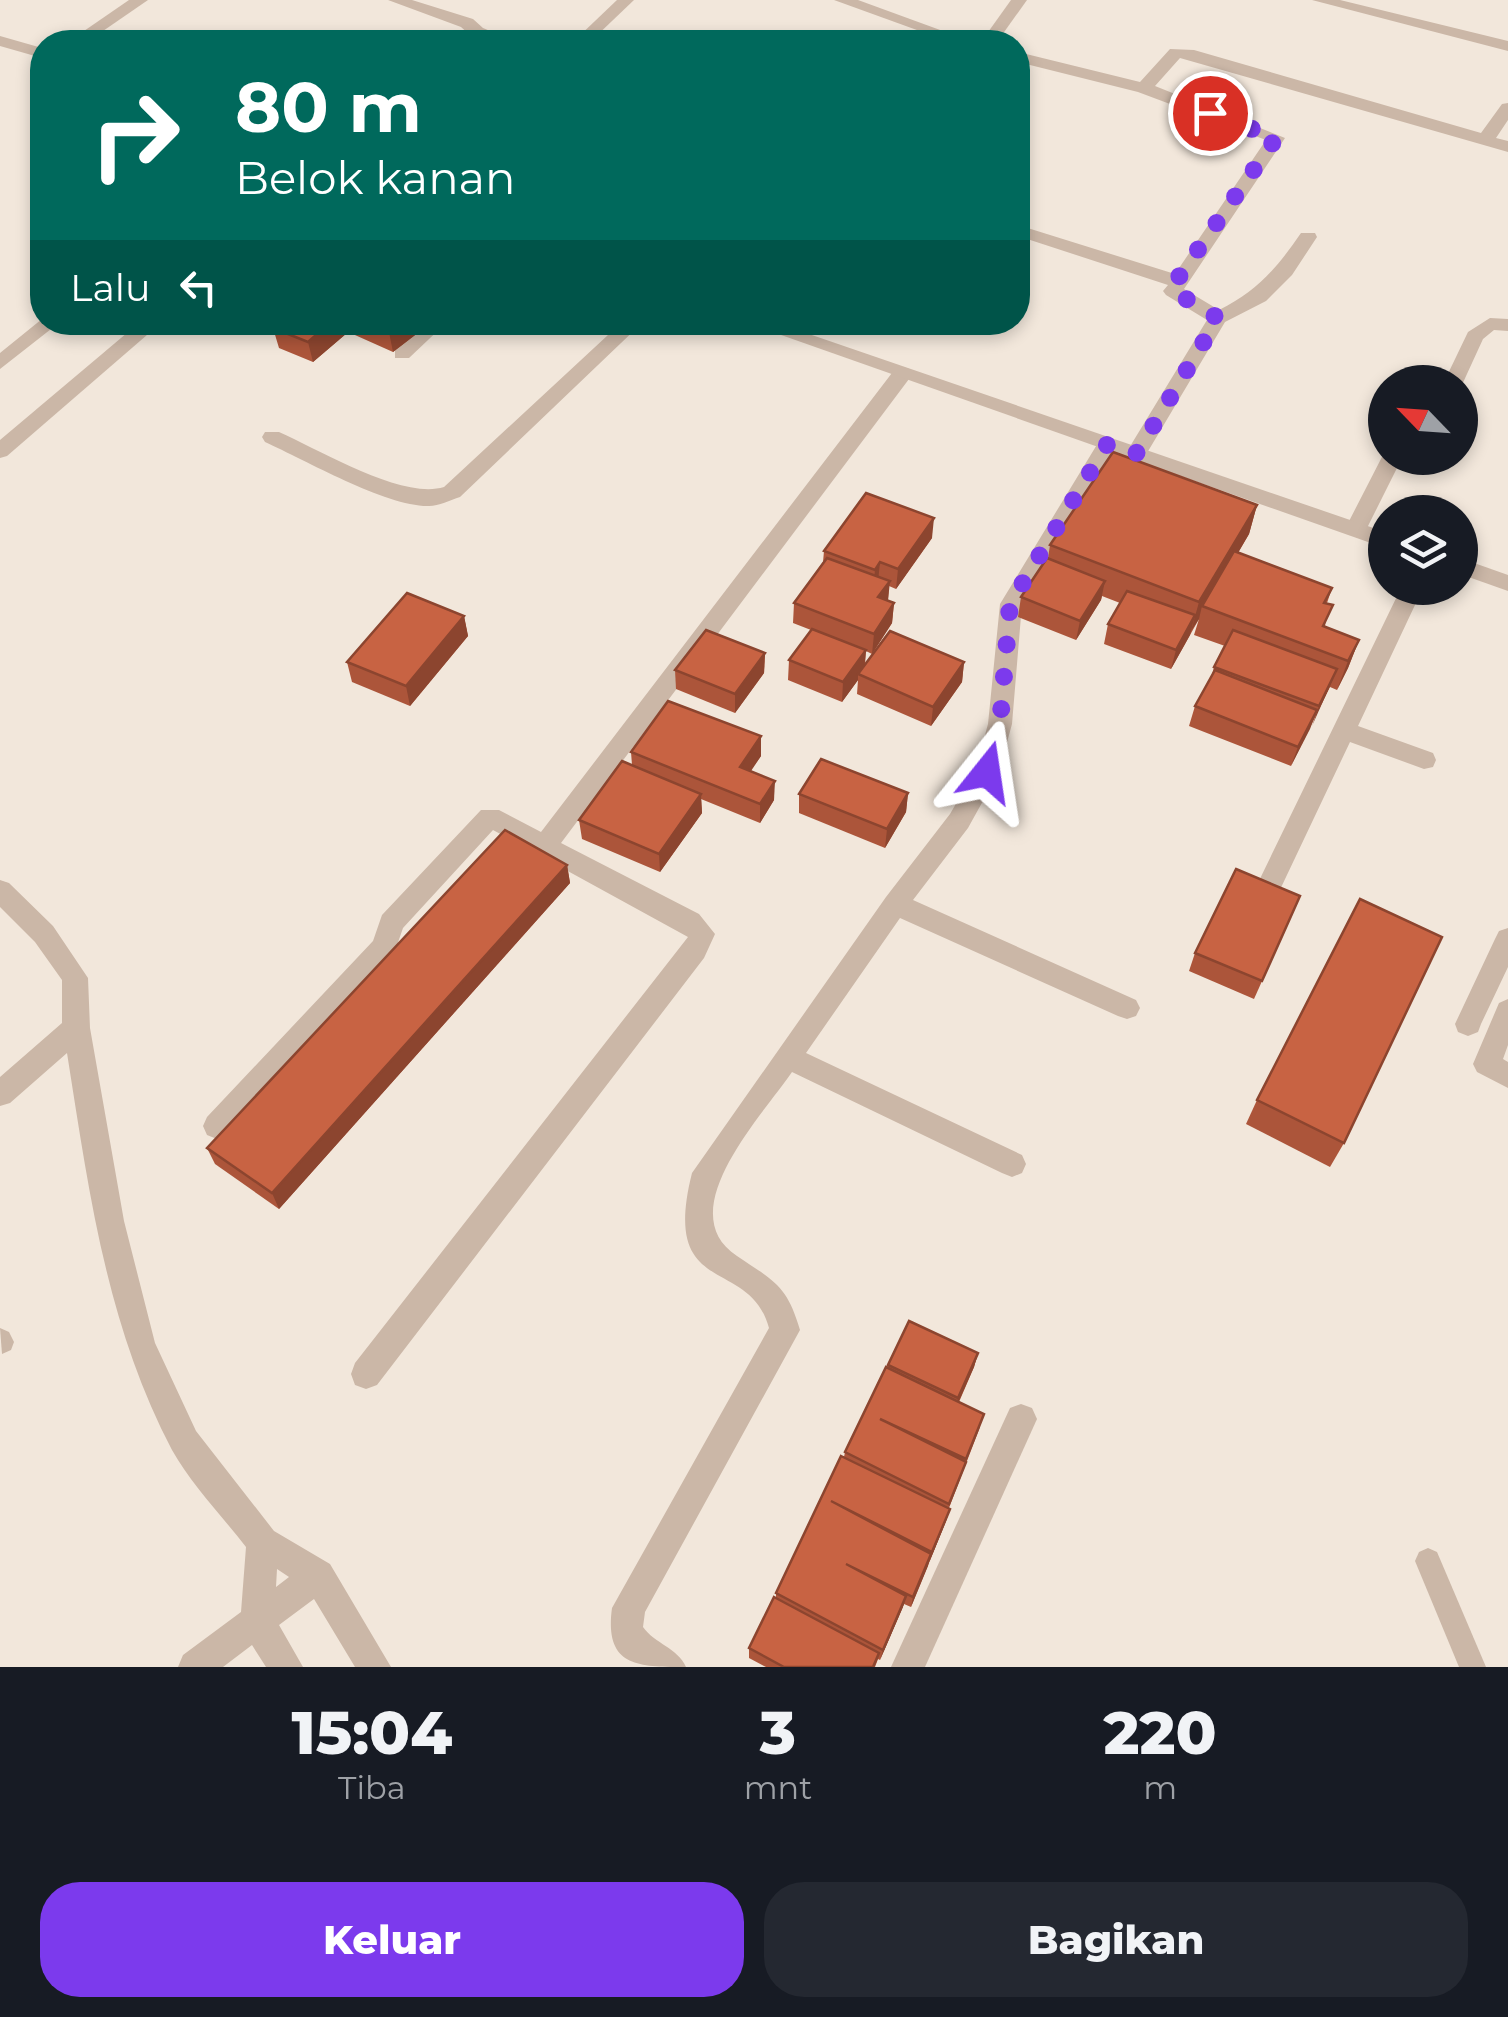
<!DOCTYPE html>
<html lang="id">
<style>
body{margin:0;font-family:Montserrat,sans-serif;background:#242831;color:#f1f3f6;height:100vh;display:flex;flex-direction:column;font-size:38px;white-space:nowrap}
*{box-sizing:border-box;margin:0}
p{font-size:32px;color:#9ea1a6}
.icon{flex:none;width:55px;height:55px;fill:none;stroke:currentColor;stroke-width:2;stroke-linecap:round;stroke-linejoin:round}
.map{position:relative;height:1667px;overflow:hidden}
.sheet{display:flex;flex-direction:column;background:#171b24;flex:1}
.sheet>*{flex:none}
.hud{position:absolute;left:30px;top:30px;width:1000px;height:305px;border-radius:40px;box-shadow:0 5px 15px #0003;background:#00695c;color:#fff;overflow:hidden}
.needle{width:65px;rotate:295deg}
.fabs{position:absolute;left:1368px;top:365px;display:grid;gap:20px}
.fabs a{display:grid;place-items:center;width:110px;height:110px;border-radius:50%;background:#171b24;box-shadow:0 5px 15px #0003;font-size:50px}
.pin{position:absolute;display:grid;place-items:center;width:85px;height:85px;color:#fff;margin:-42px;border:5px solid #fff;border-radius:50%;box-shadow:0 2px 10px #0007}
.me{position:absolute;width:110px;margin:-55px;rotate:15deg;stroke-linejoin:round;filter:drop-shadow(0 0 8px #0008)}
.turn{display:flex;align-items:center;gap:35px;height:210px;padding:0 40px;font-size:45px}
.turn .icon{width:130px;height:130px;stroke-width:2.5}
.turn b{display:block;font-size:70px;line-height:85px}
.then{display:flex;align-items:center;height:95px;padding:0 40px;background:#0003;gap:20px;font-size:38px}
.eta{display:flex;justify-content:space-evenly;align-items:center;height:170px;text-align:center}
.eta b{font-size:60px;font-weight:800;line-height:70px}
.cta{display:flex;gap:20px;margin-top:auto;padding:20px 40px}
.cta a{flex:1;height:115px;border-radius:40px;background:#7c3aed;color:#fff;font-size:40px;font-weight:800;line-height:115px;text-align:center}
.cta a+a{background:#242831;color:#f1f3f6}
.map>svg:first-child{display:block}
</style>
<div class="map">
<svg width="1508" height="1667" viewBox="0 0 1508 1667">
<rect width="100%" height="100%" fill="#f2e7db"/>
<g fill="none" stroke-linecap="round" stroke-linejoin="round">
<!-- service -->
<g fill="#cbb7a7" fill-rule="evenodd">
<path d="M0,1328l9,4 5,10 -3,8 -9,4z"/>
<path d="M1428,1548l9,4 49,115h-27l-44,-106 4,-9z"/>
</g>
<!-- minor -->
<g fill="#cbb7a7" fill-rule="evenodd">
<path d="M129,0h19l-61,42h-19z"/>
<path d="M388,0h24l61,19 10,9 33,14h-23l-22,-6 -10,-9z"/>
<path d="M617,0h17l-44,42h-17z"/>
<path d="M834,0h24l115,42h-23z"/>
<path d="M1011,0h16l-30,42h-16z"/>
<path d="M1312,0h28l168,41v10z"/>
<path d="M1170,49l24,1 287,83 21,-29 6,-1v17l-12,18 12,3v11l-328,-94 -25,28 130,52 -101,151 35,21c38,-19 58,-42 82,-77h14l2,4 -25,38 -26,26 -41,21 -81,136 -7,2 -11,-7 81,-133 -41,-25 -3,-4 5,-6 -150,-49v-11l157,49 91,-134 -128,-48 -120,-30v-10l122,30z"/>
<path d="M1490,318l18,1v12l-14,-1 -11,9 -22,48 -1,-5h-16l24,-50z"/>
<path d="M42,319v3h18l-60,47v-16z"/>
<path d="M140,322h22l-155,134 -7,2v-18z"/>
<path d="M425,322h22l-38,36h-14v-10z"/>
<path d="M622,322h21l-183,175c-10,3 -21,9 -31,9 -42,1 -124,-46 -164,-64l-3,-5 3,-5h14c41,18 123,68 165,55z"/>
<path d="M902,367l7,2v10l-348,464 138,71 16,20 -11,24 -327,427 -11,4 -11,-4 -4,-11 4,-11 333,-426 -195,-107 -90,98 -9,26 -167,181 -10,4 -10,-4 -4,-9 4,-9 166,-176 9,-26 99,-105h18l42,22 354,-463z"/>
<path d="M1108,436l10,7 -96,161 -10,120 -13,48 -31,56 -55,72 223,100 4,8 -4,8 -9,3 -9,-3 -218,-98 -94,135 216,102 4,9 -4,9 -10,4 -10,-4 -210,-101c-31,45 -122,140 -55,184 37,25 50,29 63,74l-155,282 -2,15c12,17 35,21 43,40 -48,0 -82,0 -74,-59l157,-280c-20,-73 -109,-28 -77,-155l194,-276 64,-83 25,-43 13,-47 12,-120 101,-166z"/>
<path d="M1384,453l1,5h17l-38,76h-16l-3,-5z"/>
<path d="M1401,588h22l-65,138 75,27 3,7 -3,7 -9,2 -74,-27 -73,154 -9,3 -9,-3 -4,-7z"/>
<path d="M0,880l9,3 44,43 35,52 2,50 34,193 31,122 41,88 78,100 56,33 61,103h-36l-41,-68 -35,26 24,42h-37l-14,-22 -29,22h-45l5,-12 58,-43 5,-65c-24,-31 -55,-63 -74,-97 -66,-126 -83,-259 -105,-397l-57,50 -10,3v-29l62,-54v-43l-27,-38 -35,-35zM277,1569l12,8 -13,10z"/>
<path d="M1508,928v39l-27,57 -3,8 -10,4 -10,-4 -3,-8 40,-85 4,-8z"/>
<path d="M1508,999v46l-5,14 5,3v26l-31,-16 -4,-8 26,-61z"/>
<path d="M1021,1404l11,4 5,11 -112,248h-34l119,-259z"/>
</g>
<!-- tertiary -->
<g fill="#cbb7a7" fill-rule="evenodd">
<path d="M0,36l42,12v10l-42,-12z"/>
<path d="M744,322h30l611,210v16z"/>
<path d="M1460,558l48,17v16l-48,-17z"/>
</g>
</g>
<!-- wall -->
<g fill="#ac553a">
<path d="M280,322h152l-39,30 -47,-21 1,2 -34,29 -34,-14 -6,-20z"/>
<path d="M1257,505l-8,29 -11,19 94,35 -5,15 -2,24 34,13 -11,28 -11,22 -7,-3 -39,79 -102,-40 6,-20 16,-28 3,-11 11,-21 -31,-11 5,-16 -28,50 -67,-25 4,-20 12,-21 -18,-7 -1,4 -25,40 -58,-23 3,-20 27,-39 2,-13z"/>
<path d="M932,538l-36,51 -7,-3 -1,14 6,3 -2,20 -20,31 -6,-3 -1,14 99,-3 -2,20 -31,44 -74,-32 1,-14 -16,22 -54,-22 1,-20 22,-30 -18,-7 1,-20 29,-41 1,-11z"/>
<path d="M464,616l4,20 -58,70 -58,-24 -5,-20z"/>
<path d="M765,653l-1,20 -29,40 -59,-24 -1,-19z"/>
<path d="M631,752l130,4 -11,15 24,29 -14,23 -59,-24 1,14 -42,59 -78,-33 -3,-19 53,-55z"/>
<path d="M908,793l-2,19 -21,36 -86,-35v-19z"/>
<path d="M567,865l3,18 -291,326 -64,-45 -8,-16z"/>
<path d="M1300,896l-46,103 -65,-28 6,-18z"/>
<path d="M1257,1100l87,43 -14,24 -84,-43z"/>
<path d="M978,1353l-4,14 -15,35 21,25 -31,81 1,1 -4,12 -35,86 -7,-3 -24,56 -2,-1 -3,8h-109l-17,-9v-10l27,-50v-5l68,-136 1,-5 43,-87z"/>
</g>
<!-- shaded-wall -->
<g fill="#8c452f">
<path d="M331,322h13l3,11 -34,29 -5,-20z"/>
<path d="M401,322h31l-39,30 -4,-20z"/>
<path d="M1257,505l-8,29 -43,73 -4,-1 -3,13 -8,12 8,-29z"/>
<path d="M934,518l-2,20 -36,51 2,-20z"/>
<path d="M880,562l-2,20 -5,8 2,-20z"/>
<path d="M890,581l-2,19 -10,-3z"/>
<path d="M1105,581l-4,19 -25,40 4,-19z"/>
<path d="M894,603l-2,20 -20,31 2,-20z"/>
<path d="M1195,615l-5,20 -19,34 5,-19z"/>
<path d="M464,616l4,20 -58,70 -4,-20z"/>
<path d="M1359,640l-11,28 -11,22 11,-29z"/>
<path d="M866,650l-2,20 -6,4v6l-16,22 1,-20z"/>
<path d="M765,653l-1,20 -29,40v-19z"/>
<path d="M964,662l-2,20 -31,44 2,-19z"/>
<path d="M1337,669l-8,19 -17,38 7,-20z"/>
<path d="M1317,710l-7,19 -19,37 7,-19z"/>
<path d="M761,736v20l-20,30 -1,-19z"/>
<path d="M775,781l-1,19 -14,23v-19z"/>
<path d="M908,793l-2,19 -21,36 2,-19z"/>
<path d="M701,794l1,19 -42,59 -1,-18z"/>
<path d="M567,865l3,18 -291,326 -7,-16z"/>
<path d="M978,1353l-4,14 -20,45 4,-14z"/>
<path d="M950,1509l-4,12 -17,42 3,-11z"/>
<path d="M931,1554l-3,12 -17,41 2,-10z"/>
<path d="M906,1596l-3,11 -23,53 3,-10z"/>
</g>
<!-- building -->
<g fill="#c86343" stroke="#8c452f" stroke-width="2.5">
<path d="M280,322h51l-23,20 -35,-14z"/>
<path d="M368,322h33l-12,10z"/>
<path d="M1113,452l144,53 -58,97 -149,-57z"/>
<path d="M866,493l68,25 -36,51 -18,-7 -5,8 -51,-19z"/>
<path d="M1234,551l98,37 -8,15 9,2 -10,21 36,14 -11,21 -146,-55z"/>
<path d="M827,558l63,23 -12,16 16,6 -20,31 -80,-31z"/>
<path d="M1047,558l58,23 -25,40 -59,-24z"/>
<path d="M1127,591l68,24 -19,35 -68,-26z"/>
<path d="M407,593l57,23 -58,70 -59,-24z"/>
<path d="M812,629l54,21 -23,32 -54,-22z"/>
<path d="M706,630l59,23 -30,41 -60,-24z"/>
<path d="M1233,630l104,39 -18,37 -105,-39z"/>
<path d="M890,631l74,31 -31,45 -75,-33z"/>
<path d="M1215,670l102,40 -19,37 -103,-41z"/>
<path d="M668,701l93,35 -21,31 35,14 -15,23 -129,-52z"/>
<path d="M821,759l87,34 -21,36 -88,-35z"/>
<path d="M622,761l79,33 -42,60 -80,-34z"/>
<path d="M505,830l62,35 -295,328 -65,-45z"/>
<path d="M1236,869l64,27 -38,85 -67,-28z"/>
<path d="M1360,899l82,38 -98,206 -87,-43z"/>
<path d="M909,1321l69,32 -20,45 -70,-33z"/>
<path d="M886,1367l98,47 -18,45 -86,-40 86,43 -17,42 -104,-52z"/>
<path d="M841,1456l109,53 -18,43 -101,-51 100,53 -18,43 -67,-33 60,32 -23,54 -107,-57z"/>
<path d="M774,1597l105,56 -6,14h-89l-35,-19z"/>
</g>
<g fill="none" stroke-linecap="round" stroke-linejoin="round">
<!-- route -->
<path stroke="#7c3aed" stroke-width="18" stroke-dasharray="0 32.4" d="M987,772l13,-48 10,-120 98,-161 29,10 81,-135 -45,-27 3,-10 100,-143 -66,-25"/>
</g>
</svg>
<div class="fabs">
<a><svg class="needle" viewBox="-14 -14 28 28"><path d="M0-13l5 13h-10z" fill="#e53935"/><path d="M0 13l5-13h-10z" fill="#9ea1a6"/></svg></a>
<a><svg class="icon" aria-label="layers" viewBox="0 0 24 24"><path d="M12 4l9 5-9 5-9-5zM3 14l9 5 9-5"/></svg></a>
</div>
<div class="pin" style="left:1210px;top:113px;background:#d93025"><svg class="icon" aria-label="arrive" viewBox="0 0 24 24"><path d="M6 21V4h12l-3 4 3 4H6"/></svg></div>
<svg class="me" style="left:987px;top:772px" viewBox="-20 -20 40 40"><path d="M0-17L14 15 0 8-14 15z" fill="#7c3aed" stroke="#fff" stroke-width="4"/></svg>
<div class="hud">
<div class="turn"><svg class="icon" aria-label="right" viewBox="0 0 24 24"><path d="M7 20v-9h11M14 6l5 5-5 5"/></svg><div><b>80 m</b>Belok kanan</div></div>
<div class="then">Lalu<svg class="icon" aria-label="left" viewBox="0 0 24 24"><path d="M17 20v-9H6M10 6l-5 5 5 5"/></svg></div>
</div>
</div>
<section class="sheet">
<div class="eta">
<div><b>15:04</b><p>Tiba</p></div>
<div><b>3</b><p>mnt</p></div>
<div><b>220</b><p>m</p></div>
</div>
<div class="cta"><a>Keluar</a><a>Bagikan</a></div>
</section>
